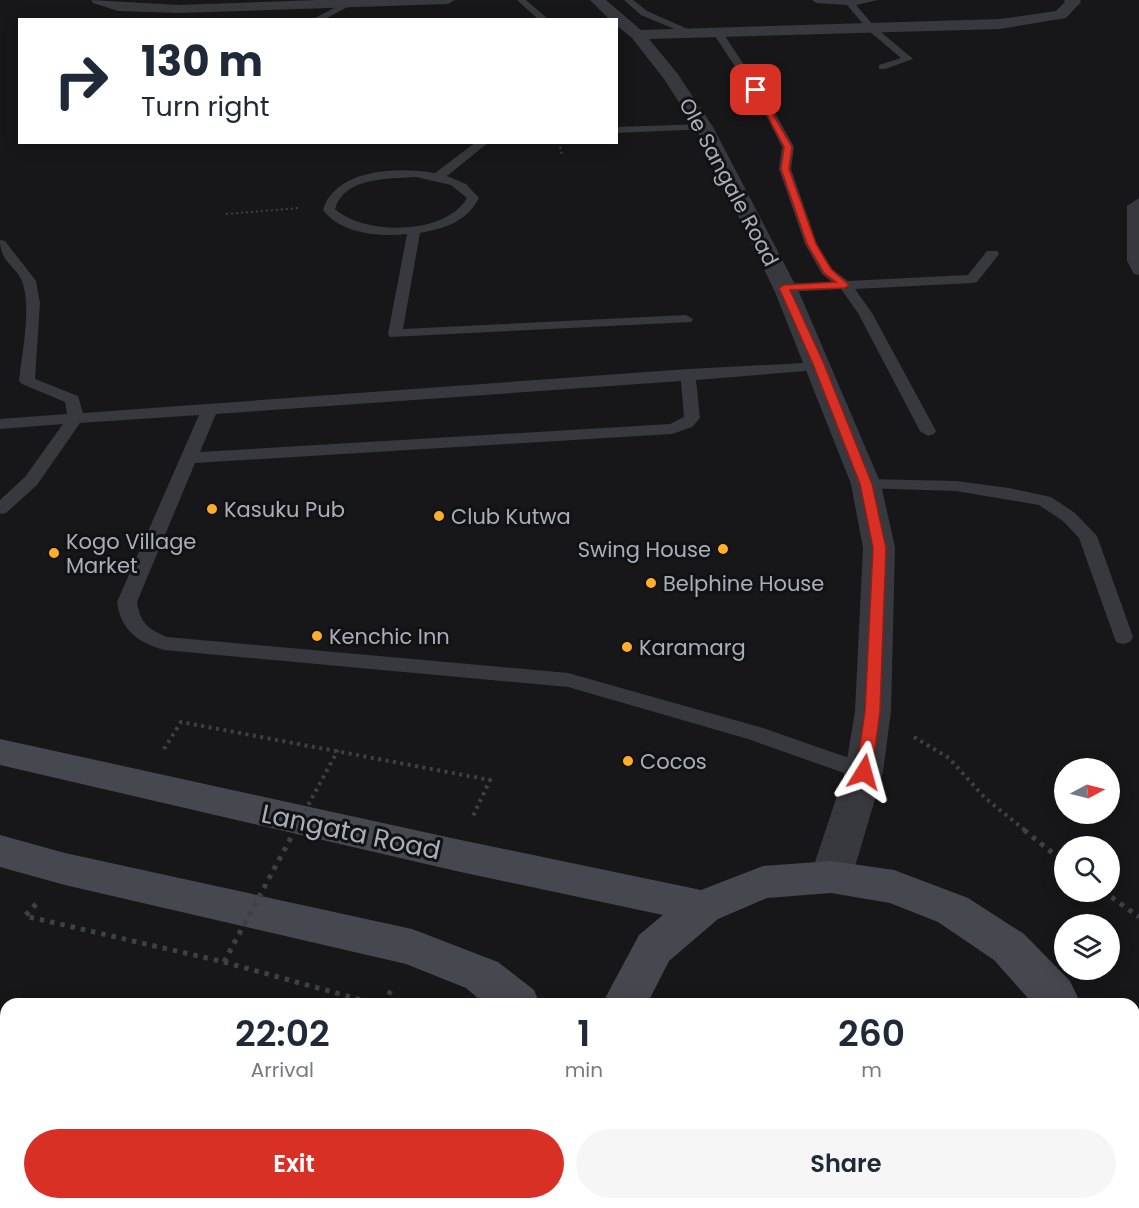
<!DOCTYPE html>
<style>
body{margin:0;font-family:Poppins,sans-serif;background:#f6f6f7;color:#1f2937;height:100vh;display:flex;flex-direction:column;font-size:22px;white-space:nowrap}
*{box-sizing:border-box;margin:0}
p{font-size:20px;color:#747a83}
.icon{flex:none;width:33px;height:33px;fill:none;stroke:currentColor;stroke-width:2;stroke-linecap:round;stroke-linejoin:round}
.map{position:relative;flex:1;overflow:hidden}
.side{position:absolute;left:0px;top:998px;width:1140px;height:212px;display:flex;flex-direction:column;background:#fff;border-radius:18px 18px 0 0;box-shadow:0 3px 15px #0003}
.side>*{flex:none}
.guide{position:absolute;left:18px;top:18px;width:600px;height:126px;border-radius:0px;box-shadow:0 3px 15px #0003;background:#fff;color:#1f2937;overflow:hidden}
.needle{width:39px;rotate:83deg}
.tools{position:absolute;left:1054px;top:758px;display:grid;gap:12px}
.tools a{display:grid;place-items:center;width:66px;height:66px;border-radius:50%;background:#fff;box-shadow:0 3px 15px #0003;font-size:30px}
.pin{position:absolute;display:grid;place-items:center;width:51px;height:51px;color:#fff;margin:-26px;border-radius:12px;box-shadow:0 3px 9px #0006}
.me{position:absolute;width:66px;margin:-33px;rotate:8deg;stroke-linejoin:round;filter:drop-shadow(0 0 4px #0008)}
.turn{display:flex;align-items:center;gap:21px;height:126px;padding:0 24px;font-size:27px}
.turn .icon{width:78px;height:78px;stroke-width:2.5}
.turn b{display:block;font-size:42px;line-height:51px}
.eta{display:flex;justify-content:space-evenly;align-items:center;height:102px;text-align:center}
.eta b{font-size:36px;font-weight:600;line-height:42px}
.cta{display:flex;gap:12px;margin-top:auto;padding:12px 24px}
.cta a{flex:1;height:69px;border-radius:36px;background:#d93025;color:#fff;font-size:24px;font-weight:600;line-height:69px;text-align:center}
.cta a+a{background:#f6f6f7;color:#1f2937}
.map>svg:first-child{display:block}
</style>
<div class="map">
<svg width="1139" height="1208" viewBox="0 0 1139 1208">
<rect width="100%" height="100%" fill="#171719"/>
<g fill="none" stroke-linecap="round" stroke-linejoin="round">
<!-- path-far2 -->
<g stroke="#3d4046" stroke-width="2" stroke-dasharray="2 3" stroke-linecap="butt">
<path d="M559,142l3,13"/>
<path d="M226,214l73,-6"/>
</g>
<!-- path-far1 -->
<g stroke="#3d4046" stroke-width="4" stroke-dasharray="3 4.5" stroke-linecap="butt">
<path d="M914,737l35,21 36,40 41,33"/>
<path d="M164,749l17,-27 309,58 -17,36"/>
</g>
<!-- path -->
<g stroke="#3d4046" stroke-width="5" stroke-dasharray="4.5 6" stroke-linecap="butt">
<path d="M1024,830l41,33"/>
<path d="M1103,891l36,26"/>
<path d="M36,904l-11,12 199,46 152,42"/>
<path d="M384,1004l8,-16"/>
</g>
<!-- lane -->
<g fill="#37393e" fill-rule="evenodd">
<path d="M517,0h9l23,20h-10z"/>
<path d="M624,0h9l14,11 52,23 -8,2 -50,-21z"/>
<path d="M812,0h66l-22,5 19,22 38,32 -28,10h-6v-4l22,-7 -32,-27 -22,-26 -31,-2z"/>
<path d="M346,2l7,2 -30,16h-12z"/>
<path d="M715,31l8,2 50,76 21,38 -3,22 26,75 15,25 16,12 120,-6 19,-24h10l2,3 -22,28 -5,1 -117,6 17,24 64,118 -2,3 -6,2 -8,-5 -62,-118 -17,-24 -57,3 -7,-4 7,-4 48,-2 -10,-8 -17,-30 -26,-75 3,-22 -19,-38 -50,-76z"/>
<path d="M704,124l5,3 -1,2 -92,4v-6z"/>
<path d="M476,142h13l-42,34 19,8 13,14c-13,24 -33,30 -59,35l-17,96 283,-14 7,4 -2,3 -301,15 -2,-3 19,-100c-28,3 -66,0 -84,-24 13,-42 76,-43 112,-37zM416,177l35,8 16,13c-21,37 -102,38 -132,11 9,-32 53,-30 81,-32z"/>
<path d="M1139,198v77l-5,-1 -7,-13v-55z"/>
<path d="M0,240l5,1 31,40 4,22 -5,76 43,17 5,17 605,-44 135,-7 3,3 -3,3 -5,2 -122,10 4,38 -8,9 -20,7 -477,29 -58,139c3,21 11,27 30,35l401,36 195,55 109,38 3,6 -3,6 -8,2 -116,-41 -180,-52 -404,-37c-27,-8 -43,-20 -47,-48l82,-187 -119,8 -43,62 -31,28 -6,1v-14l25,-23 38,-53 -63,5v-10l67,-5 -2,-12 -43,-18 -3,-3c3,-29 12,-70 4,-97 -6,-19 -23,-20 -23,-44zM681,381l3,36 -14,7 -470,28 16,-38z"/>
<path d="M866,479l90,2 53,7 42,9 24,16 22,23 36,101 -3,5 -7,2 -7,-2 -37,-104 -16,-17 -24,-16 -83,-14 -96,-3 -3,-4 3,-4z"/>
</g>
<!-- street -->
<g fill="#37393e" fill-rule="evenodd">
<path d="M91,0l88,5 139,-5h137l-7,4 -269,9 -61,-2 -25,-8z"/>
<path d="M590,0h16l35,30 359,-11 56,-8 9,-9 -1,-2h16l1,2 -15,16 -66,11 -351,10 28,34 36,54 86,165 82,192 14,64 -4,163 -8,61 -31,105 -6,12 -15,4 -15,-4 -6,-12 35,-105 10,-61 8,-163 -12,-64 -76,-192 -80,-165 -31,-48 -32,-41 -16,-13v-5h-6z"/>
</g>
<!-- secondary -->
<g fill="#45484f" fill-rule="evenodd">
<path d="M0,739l456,100 245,51 62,-24 68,-5 63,9 74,28 56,36 46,47 11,23h-48l-39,-44 -56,-38 -48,-19 -59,-10 -64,5 -49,21 -49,42 -22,43h-45l37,-69 24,-20 -207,-44 -456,-106z"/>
<path d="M0,835l65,18 347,76 86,33 36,28 6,14h-55l-19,-16 -60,-24 -341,-79 -65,-18z"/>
<path d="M1134,1035l5,2v44l-5,-2z"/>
<path d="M642,1203h53l2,5h-53z"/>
<path d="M1064,1203h53l-2,5h-53z"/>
</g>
<!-- path-bridge-far1 -->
<path stroke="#3d4046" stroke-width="4" stroke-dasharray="3 4.5" stroke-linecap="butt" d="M294,831l44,-81"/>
<!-- path-bridge -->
<path stroke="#3d4046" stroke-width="5" stroke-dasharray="4.5 6" stroke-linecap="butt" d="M224,962l71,-132"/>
</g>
<!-- route -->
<path fill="#d93025" stroke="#8d1f18" stroke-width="1.5" d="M753,89l6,1 33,57 -3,22 27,75 15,25 18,16 -4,3 -55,2 34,74 48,120 14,64 -6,163 -8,61 -3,4h-11l-2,-4 9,-61 8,-163 -13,-64 -47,-120 -34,-76 5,-3 52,-3 -12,-9 -17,-29 -26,-75 3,-22z"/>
<!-- markers -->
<g fill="#ffae29" stroke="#121214" stroke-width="2">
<circle cx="212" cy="509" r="6"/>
<circle cx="439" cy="516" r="6"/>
<circle cx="723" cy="549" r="6"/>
<circle cx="54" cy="553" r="6"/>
<circle cx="651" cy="583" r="6"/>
<circle cx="317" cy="636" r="6"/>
<circle cx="627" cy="647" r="6"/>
<circle cx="628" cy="761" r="6"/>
</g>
<g text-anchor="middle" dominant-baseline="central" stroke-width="6" stroke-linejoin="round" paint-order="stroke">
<!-- street labels -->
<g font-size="21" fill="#a8aeba" stroke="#121214">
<text transform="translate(729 182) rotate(62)">Ole Sangale Road</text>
</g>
<!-- poi labels -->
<g font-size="21" fill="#a8aeba" stroke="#121214" text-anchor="start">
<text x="224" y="509">Kasuku Pub</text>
<text x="451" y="516">Club Kutwa</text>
<text x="66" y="541">Kogo Village<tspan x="66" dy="24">Market</tspan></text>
<text x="711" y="549" text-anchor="end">Swing House</text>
<text x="663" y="583">Belphine House</text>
<text x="329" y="636">Kenchic Inn</text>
<text x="639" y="647">Karamarg</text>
<text x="640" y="761">Cocos</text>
</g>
<!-- near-street labels -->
<g font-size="26" fill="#a8aeba" stroke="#121214">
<text transform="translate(351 832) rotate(12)">Langata Road</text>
</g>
</g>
</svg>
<div class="tools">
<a><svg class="needle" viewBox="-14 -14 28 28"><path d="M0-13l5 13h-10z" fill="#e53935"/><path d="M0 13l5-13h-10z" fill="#747a83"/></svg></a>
<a><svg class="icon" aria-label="search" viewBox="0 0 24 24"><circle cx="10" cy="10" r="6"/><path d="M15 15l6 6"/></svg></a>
<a><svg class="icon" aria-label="layers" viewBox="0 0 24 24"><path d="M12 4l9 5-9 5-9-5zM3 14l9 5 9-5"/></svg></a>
</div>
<div class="pin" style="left:756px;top:90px;background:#d93025"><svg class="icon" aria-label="arrive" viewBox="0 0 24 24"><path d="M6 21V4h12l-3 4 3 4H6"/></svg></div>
<svg class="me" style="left:864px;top:772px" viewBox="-20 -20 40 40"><path d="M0-17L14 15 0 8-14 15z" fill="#d93025" stroke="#fff" stroke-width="4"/></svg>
<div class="guide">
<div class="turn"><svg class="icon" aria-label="right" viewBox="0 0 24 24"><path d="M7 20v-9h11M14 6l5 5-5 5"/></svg><div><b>130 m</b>Turn right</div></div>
</div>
<section class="side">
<div class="eta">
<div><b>22:02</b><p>Arrival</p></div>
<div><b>1</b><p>min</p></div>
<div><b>260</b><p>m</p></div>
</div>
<div class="cta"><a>Exit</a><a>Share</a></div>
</section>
</div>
